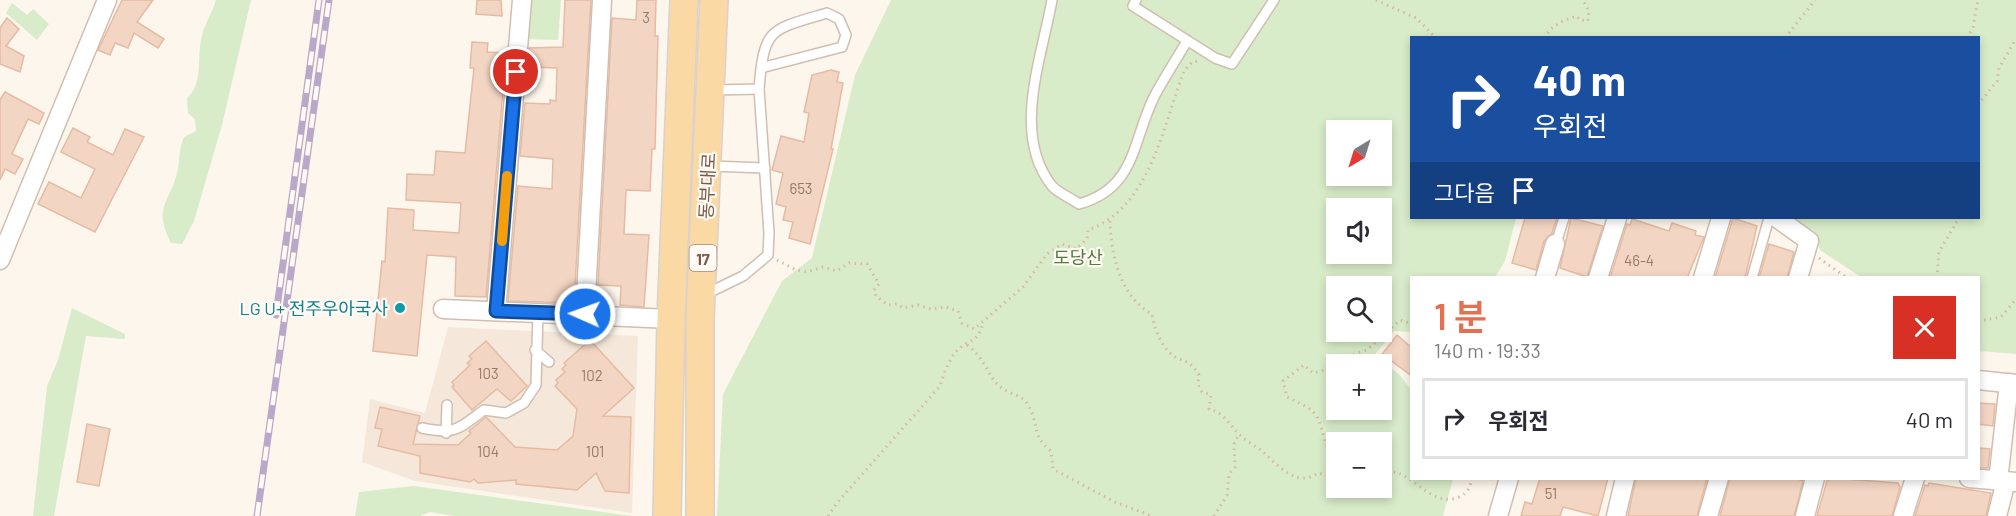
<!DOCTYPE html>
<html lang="ko">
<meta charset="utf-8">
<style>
body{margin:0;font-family:Barlow,"Noto Sans KR",sans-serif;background:#f2f2f3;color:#2b2b33;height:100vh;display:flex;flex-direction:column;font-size:22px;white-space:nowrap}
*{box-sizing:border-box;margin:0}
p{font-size:20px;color:#7c7c81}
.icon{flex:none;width:33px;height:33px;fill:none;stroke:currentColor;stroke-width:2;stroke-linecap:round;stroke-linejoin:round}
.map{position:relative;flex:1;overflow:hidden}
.side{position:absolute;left:1410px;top:276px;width:570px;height:204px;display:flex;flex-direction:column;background:#fff;border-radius:0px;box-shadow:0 3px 9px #0003}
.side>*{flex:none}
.banner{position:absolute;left:1410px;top:36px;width:570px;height:183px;border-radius:0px;box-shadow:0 3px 9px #0003;background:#1a4fa0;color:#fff;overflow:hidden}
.needle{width:39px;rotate:218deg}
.buttons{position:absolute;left:1326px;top:120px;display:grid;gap:12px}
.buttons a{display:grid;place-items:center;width:66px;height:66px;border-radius:0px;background:#fff;box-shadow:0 3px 9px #0003;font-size:30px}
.pin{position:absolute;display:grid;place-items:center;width:51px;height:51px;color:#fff;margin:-26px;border:3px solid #fff;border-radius:50%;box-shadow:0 2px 6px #0007}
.me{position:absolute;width:66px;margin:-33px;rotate:272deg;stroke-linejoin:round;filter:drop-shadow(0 0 4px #0008)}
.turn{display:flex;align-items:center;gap:21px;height:126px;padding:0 24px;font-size:27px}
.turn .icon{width:78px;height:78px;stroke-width:2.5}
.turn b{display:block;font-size:42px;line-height:51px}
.then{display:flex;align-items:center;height:57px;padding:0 24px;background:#0003;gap:12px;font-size:22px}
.round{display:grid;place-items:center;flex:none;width:63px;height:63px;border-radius:0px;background:#f2f2f3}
.summary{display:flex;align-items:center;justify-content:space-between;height:102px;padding:0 24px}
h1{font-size:36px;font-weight:600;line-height:45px;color:#e76f51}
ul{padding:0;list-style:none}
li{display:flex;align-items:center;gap:18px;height:81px;margin:0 12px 9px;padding:0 12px;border:3px solid #e1e1e2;border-radius:0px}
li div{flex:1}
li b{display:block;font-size:22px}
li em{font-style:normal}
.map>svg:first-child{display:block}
</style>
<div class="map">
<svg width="2016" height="516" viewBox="0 0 2016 516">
<rect width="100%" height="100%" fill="#fdf6ec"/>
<!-- residential -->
<path fill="#f5e8da" d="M448,327l190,9 -6,177 -217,-32 -53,-19 8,-63 55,14z"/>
<!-- green -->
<g fill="#d8ecc9" fill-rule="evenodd">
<path d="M216,0h35l-29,125 -28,96 -12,23 -11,-1c-19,-38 0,-40 7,-74 2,-12 1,-21 6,-32l12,-6 -1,-12 -7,-6 -1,-15c16,-14 10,-38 14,-58 2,-13 11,-27 15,-40z"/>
<path d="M527,0h34l-3,40 -33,-1z"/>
<path d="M891,0h1125v354l-37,-3 -1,-73 -117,-1 -41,-27 -5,-13 -25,-19h188v-180h-566v180h104l-11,43 -10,16 -83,1 -1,54 -17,-1 -20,25 26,19 11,15 1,88 41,1 -10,37h-726l6,-122 59,-113 30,-23 43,-183zM1336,130h46v46h-46zM1336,208h46v46h-46zM1336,286h46v46h-46zM1336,364h46v46h-46zM1336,442h46v46h-46z"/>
<path d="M12,3l15,12 6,-6 16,15 -12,16 -31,-27z"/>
<path d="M72,308l53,26v5l-39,-3 -32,180h-21l14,-130 11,-26z"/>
<path d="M414,486l218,30h-178l-24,-4 -10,4h-65l4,-24z"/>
</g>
<!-- building -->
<g fill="#f3d5c3" stroke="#e6bba3" stroke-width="1.5">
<path d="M122,0h31l-16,22 27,17 -6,9 -24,-15 -6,15 -13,-5 -5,12 -12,-5z"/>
<path d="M477,0h24l1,16 -26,-2z"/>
<path d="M565,0h26l-17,303 -66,-2 10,-115 34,3 1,-30 -33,-3 5,-53 25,1v-4l6,1 1,-33 -29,-1 1,-19 34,-1z"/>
<path d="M637,0h19l-1,36h3l-3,113h-3l-2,42 -24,-1 -2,44 25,1 -5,72 -24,-2 1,-19 -23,-1 14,-267 24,2z"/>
<path d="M7,18l12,11 -13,17 18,10 -4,16 -20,-8v-36z"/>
<path d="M472,42l16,1 -1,9 19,1 -20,244 -31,-1 1,-39 -29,-2 -10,101 -44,-5 9,-90 3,1 3,-54 26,2 -1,20 46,3 2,-30 -55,-3 1,-26 27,1 2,-24 29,2 9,-85h-4z"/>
<path d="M831,70l8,2 -2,10 6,1 -12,66h2l-23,95 -21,-6 4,-16 -10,-2 3,-13 -10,-3 7,-31 -11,-3 9,-34 23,6 5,-29 -5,-1 8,-37z"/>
<path d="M5,92l39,21 -5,11 -11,-5 -16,35 11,5 -8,15 -10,-5 -5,11v-80z"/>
<path d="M73,128l17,9 -3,5 26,13 12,-26 19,8 -49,95 -57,-28 11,-22 32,16 14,-29 -34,-17z"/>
<path d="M1525,218h32l-5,15 -8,8 -8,29 -24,-7z"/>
<path d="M1571,218l32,8 -16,51 -27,-9z"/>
<path d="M1733,218l24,8 -12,52h-30z"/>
<path d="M1632,219l37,12 3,-8 24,8 -1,4 9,2 -17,41h-77l17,-54 3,1z"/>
<path d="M1769,244l25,8 -7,26h-28z"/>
<path d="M1397,335l15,13v28l-30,-22z"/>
<path d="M590,340l44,48 -31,28 28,1 -2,76 -24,-2 -9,-18 -19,17 -61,-6v-4l-38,3 -4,-4 -4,3 -50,-9v-17l-42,-10 4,-17 -7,-1 5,-21 40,9 -7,28 45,1 13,-12 -2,-2 17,-14 29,30 42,3 16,-14 4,-27 -22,-23 3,-3 -2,-3 9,-8 -3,-3 4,-4 -2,-2z"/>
<path d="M486,341l41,45 -16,15 -14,-12 -25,21 -20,-23 2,-2 -2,-3 18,-17 -3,-2 5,-4 -3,-3z"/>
<path d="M1978,403l17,1 -2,22 -15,-2z"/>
<path d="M87,424l23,5 -11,57 -22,-4z"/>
<path d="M1978,448l12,1 -2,19h-10z"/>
<path d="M1540,478h68l-10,38 -35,-9 -3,9h-39l4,-14 7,2z"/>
<path d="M1636,478h71l-10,38h-69z"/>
<path d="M1730,478h65l8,3 -9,35h-74z"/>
<path d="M1832,478l66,5 2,4 -8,29h-75l10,-35z"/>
<path d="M1929,483l62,10 -5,23h-71l10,-31 3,1z"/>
</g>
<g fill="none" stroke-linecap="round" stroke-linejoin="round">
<!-- lane casing -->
<g stroke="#d1beb0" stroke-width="12">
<g id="lane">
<path d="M1052,0c-10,57 -41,135 0,186 6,7 19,12 27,18 57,-16 53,-62 75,-107 10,-19 22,-37 33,-56"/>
<path d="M1136,0l-3,6 82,52 17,6 42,-64"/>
<path d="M714,90l45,-1"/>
<path d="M711,166l54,2"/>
<path d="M1558,237l6,-19"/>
<path d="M1752,278l17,-60"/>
<path d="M706,294l37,-18 25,-21 1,-22 -10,-144c5,-62 11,-59 68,-76l12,6 7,16 -4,12 -81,21"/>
<path d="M535,350l14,12"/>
<path d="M422,428c34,7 36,1 62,-18l22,3 18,-10 12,-18 2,-73"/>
<path d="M446,433l1,-28"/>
</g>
</g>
<!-- street casing -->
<g stroke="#d1beb0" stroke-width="21">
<g id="street">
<path d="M1777,218l32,23 -11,37"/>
<path d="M0,260l107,-260"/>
<path d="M1545,278l10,-34"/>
<path d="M1598,278l19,-60"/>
<path d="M1703,278l18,-60"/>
<path d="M443,309l228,10"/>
<path d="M496,311l26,-311"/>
<path d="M585,314l17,-314"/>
<path d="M1978,380l38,4"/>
<path d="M1969,478l47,4"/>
<path d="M1998,481l11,-98"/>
<path d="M1498,516l11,-38"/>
<path d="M1616,516l9,-38"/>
<path d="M1708,516l11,-38"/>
<path d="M1805,516l10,-38"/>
<path d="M1903,516l12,-38"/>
<path d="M1997,516l9,-35"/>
</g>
</g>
<!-- primary casing -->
<g stroke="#dad1cd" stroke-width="30">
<g id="primary">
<path d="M667,516l4,-197 13,-319"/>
<path d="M700,516v-198l14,-318"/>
</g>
</g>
<!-- path -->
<g stroke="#d9b8a5" stroke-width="3" stroke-dasharray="1.5 4.5" stroke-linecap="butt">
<path d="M1376,0l40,18 20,20"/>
<path d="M1544,38c7,-12 19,-18 33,-22l3,4 8,1 1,-10 -6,-11"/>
<path d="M1785,38l30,-38"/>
<path d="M1967,38l6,-11 5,-27"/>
<path d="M1978,105l19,-24 2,-13 17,-29"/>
<path d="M1110,221c1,33 10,76 42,93 2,13 8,30 18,39 13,11 18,4 29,22l-1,9 4,8 9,3 -2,14c16,4 20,16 31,26 7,7 16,11 23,17 16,14 33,36 55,21l18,4"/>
<path d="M1819,258l28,20"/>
<path d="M777,260l19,10 11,2 16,-5 14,4 12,-8 18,1 12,20 -5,6 2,6 12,9 9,-1 6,4 15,-3 13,4 15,-2 12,4 4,12 12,6 49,-42 24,-33 15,-10 14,5 11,-10 1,-9c62,-22 75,-104 96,-159l8,-9 7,-1"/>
<path d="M1937,278l2,-26 20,-34"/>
<path d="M1978,321l23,-4 15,-18"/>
<path d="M967,345c20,14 20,33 35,43 7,6 19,7 24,14 14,19 4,33 25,49l2,18 62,33 37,14"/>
<path d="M1336,454l-8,-5c-13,-35 -3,-34 -41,-52l-4,-16 21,-16 9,8 16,-4 11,-10 27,-9 33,-30 12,4"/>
<path d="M1382,474c25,-13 46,36 77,23 9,-4 11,-10 13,-19"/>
<path d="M828,516l9,-13 103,-117c4,-12 10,-31 21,-39 13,-10 14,-3 22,-23"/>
<path d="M1214,516l13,-21 2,-21 6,-7 -1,-23 5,-10"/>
</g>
<!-- lane -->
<use href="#lane" stroke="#fff" stroke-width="9"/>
<!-- street -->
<use href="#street" stroke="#fff" stroke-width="18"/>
<!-- primary -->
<use href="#primary" stroke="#fbd9a5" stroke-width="27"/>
<!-- rail casing -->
<g stroke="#b9a8c9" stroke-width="7">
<g id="rail">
<path d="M276,315l43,-315"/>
<path d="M257,516l72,-516"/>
</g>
</g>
<!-- rail -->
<use href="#rail" stroke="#fffaf3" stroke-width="4.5" stroke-dasharray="14" stroke-linecap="butt"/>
</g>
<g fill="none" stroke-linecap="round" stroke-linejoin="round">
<!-- route casing -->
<g stroke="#114b97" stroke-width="15">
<path id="route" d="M516,72l-20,239 89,3"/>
</g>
<!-- route -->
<use href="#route" stroke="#1a73e8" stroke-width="10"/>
<!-- slow -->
<path stroke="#f59e0b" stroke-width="10" d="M502,241l5,-65"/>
</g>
<!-- markers -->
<circle fill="#0f9aa8" stroke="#fffaf3" stroke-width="2" cx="400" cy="308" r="6"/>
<g text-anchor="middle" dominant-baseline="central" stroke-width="4.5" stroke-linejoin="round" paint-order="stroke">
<!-- number labels -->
<g font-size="15" fill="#987a6a">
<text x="646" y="17">3</text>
<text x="801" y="188">653</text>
<text x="1639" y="260">46-4</text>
<text x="488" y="373">103</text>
<text x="592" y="375">102</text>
<text x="488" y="451">104</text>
<text x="595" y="451">101</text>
<text x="1551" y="493">51</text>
</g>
<!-- shield labels -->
<rect fill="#fffaf3" stroke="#a28b7f" stroke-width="1.5" x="689.5" y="245" width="27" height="26" rx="4.5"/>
<g font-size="16" font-weight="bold" fill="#7a5c4d">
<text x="703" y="258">17</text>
</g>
<!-- street labels -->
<g font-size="18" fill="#7a5c4d" stroke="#fffaf3">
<text transform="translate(707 186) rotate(-87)">동부대로</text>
</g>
<!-- park labels -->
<g font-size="18" fill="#537a41" stroke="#fffaf3">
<text x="1078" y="257">도당산</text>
</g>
<!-- culture labels -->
<g font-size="18" fill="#0d838f" stroke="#fffaf3" text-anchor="end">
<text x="388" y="308">LG U+ 전주우아국사</text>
</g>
</g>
</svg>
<div class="buttons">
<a><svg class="needle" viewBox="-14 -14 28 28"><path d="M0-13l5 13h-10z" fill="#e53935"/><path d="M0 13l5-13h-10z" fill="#7c7c81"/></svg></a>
<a><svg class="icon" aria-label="sound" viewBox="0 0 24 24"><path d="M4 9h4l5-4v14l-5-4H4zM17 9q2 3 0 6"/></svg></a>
<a><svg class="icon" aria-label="search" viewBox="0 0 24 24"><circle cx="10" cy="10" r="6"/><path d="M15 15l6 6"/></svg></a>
<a>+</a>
<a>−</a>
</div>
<div class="pin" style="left:516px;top:72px;background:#d93025"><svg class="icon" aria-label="arrive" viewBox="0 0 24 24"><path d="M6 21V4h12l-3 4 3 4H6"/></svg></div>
<svg class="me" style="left:585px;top:314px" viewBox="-20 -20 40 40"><circle r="17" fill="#1a73e8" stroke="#fff" stroke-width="3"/><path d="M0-11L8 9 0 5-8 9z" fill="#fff"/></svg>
<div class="banner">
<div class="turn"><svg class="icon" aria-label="right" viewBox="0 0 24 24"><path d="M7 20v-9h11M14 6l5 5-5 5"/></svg><div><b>40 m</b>우회전</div></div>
<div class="then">그다음<svg class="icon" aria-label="arrive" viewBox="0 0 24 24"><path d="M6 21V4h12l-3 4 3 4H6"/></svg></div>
</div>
<section class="side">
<div class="summary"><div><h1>1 분</h1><p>140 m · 19:33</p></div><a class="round" style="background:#d93025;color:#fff"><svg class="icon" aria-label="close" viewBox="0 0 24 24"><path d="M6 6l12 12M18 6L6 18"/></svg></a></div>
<ul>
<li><svg class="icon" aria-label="right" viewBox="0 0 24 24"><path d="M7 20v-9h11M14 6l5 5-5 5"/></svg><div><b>우회전</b></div><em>40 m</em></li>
</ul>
</section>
</div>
